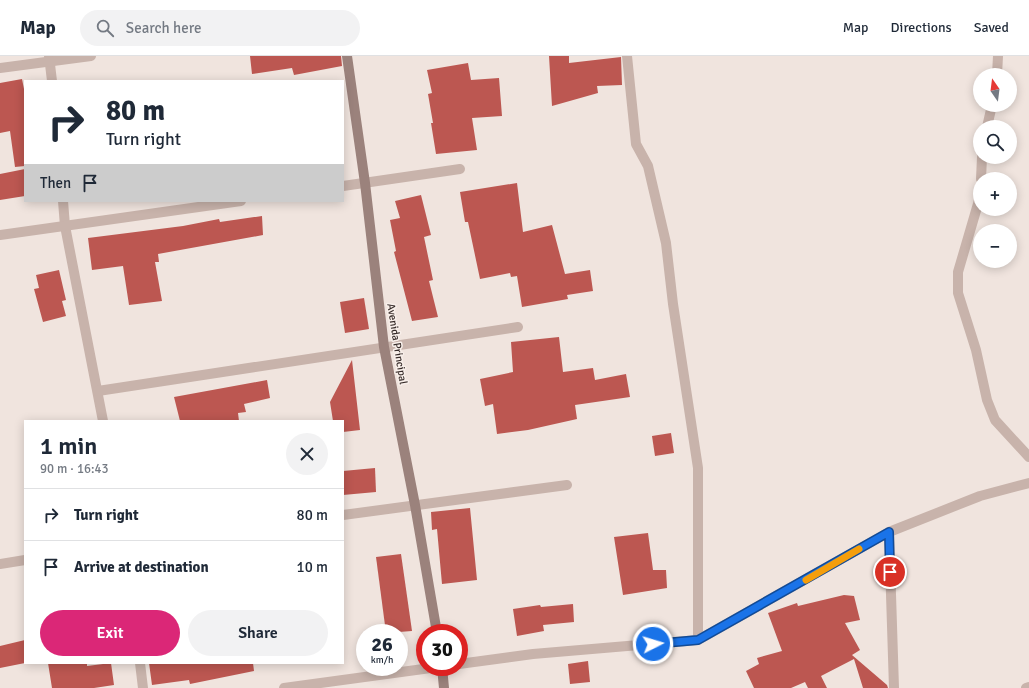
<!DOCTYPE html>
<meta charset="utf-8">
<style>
body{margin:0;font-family:Signika,sans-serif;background:#f2f2f3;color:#1f2937;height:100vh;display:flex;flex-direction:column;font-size:15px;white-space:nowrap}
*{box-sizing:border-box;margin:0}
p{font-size:13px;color:#747a83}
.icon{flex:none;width:22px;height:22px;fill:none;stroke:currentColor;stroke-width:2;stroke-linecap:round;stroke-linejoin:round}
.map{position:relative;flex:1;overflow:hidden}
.drawer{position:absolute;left:24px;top:364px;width:320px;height:244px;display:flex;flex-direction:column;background:#fff;border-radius:0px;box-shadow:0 2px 10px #0003}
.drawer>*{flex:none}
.guide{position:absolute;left:24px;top:24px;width:320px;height:122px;border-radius:0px;box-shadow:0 2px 10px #0003;background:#fff;color:#1f2937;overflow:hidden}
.needle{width:26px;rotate:346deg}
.buttons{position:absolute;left:973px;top:12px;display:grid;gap:8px}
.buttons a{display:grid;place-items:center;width:44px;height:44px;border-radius:50%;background:#fff;box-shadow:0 2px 10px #0003;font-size:20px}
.speed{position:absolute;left:356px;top:568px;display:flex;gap:8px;font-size:20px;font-weight:700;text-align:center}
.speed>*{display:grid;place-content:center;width:52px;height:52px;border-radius:50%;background:#fff;box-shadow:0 2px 10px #0003;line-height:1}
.speed small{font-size:10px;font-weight:400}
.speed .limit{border:6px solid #d22;background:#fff;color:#111}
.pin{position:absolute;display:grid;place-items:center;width:34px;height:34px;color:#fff;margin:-17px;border:2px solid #fff;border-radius:50%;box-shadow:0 1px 4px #0007}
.me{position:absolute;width:44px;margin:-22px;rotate:85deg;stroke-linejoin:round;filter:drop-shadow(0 0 3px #0008)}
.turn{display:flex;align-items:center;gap:14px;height:84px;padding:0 16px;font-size:18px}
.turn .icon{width:52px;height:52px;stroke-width:2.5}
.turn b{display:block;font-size:28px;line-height:34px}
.then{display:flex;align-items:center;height:38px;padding:0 16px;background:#0003;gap:8px;font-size:15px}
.round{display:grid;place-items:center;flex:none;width:42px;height:42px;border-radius:21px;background:#f2f2f3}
.head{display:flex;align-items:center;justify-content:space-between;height:68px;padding:0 16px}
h1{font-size:24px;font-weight:600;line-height:30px}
.cta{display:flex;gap:8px;margin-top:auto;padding:8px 16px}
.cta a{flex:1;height:46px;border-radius:24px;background:#db2777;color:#fff;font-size:16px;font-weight:600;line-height:46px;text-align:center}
.cta a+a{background:#f2f2f3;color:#1f2937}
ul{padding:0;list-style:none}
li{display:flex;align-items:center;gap:12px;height:52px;padding:0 16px;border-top:1px solid #e0e1e3}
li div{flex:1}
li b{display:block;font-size:15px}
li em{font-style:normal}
header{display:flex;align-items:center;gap:24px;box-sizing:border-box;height:56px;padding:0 20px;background:#fff;border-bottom:1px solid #e0e1e3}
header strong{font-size:19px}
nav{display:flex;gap:22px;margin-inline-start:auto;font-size:14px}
.search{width:280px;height:36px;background:#f2f2f3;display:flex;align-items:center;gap:10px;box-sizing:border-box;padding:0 14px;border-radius:22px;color:#747a83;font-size:15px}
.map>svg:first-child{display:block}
</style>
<header>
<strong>Map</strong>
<div class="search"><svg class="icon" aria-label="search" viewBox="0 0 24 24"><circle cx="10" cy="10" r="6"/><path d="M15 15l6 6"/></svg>Search here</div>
<nav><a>Map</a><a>Directions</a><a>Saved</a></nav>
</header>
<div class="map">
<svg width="1029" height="632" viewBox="0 0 1029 632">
<rect width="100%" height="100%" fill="#f0e4de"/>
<!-- building -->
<g fill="#bc5751">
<path d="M250,0h91l1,10 -48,9 -2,-7 -40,6z"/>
<path d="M549,0h20v7l52,-6 1,28 -25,1 1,7 -46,13z"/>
<path d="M468,7l3,17 28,-2 3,38 -30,2 5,32 -41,4 -5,-31h2l-5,-29 4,-1 -5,-23z"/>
<path d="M22,23l3,15v72l-10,1 -5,-36 -10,2v-50z"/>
<path d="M25,113v27l-25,4v-26z"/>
<path d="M517,127l6,49 29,-7 13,49 25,-4 3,21 -26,4 1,4 -46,8 -5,-31 -6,1 -1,-4 -30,6 -12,-57h-3l-5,-30z"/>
<path d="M421,139l10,40 -7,2 9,43 -4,1 9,36 -26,4 -18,-69 2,-1 -6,-31 10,-2 -5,-17z"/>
<path d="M262,160l1,19 -105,19 1,8h-4l7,39 -33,4 -6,-39 -31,4 -4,-32 95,-12 36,-7 1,3z"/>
<path d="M59,214l7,30 -4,1 4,15 -23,6 -9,-33 5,-1 -3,-13z"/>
<path d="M364,242l5,31 -24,4 -5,-31z"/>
<path d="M559,281l4,35 30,-4 2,12 31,-6 4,23 -55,8 2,14 -49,11 -31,4 -4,-30 -8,2 -5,-27 33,-7 -2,-30z"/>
<path d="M352,304l8,70 -17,2v-11h-10l-3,-19z"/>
<path d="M267,324l3,18 -26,6 2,8 -8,1 1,8h-59l-6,-24z"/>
<path d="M671,377l3,20 -19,3 -3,-20z"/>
<path d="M375,412l1,24 -33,3v-24z"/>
<path d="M470,452l7,72 -35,4 -5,-55 -5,1 -1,-18z"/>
<path d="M648,477l5,37h13l1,18 -44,7 -9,-58z"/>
<path d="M401,498l11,77 -26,2 -10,-76z"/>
<path d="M844,539l10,1 6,24 -15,3 15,27 -8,5 35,30 1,3h-25l-9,-29 -33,17 6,12h-19l-3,-6 -14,6h-37l-8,-17 13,-7 -2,-6 25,-7 -14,-38 29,-10 1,3z"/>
<path d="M573,548l1,18 -31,3 1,6 -27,5 -4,-27 27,-4 1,2z"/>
<path d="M25,584v23l-25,5v-22z"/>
<path d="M588,605l2,21 -20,2 -2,-20z"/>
<path d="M48,607h39v3l24,-3 3,22 -20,3h-42z"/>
<path d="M149,607h104l1,8 -64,13 -1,-4 -37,5z"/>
</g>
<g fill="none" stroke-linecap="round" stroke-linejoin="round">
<!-- street -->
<g stroke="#c8b3ab" stroke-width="10">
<path d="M49,0l3,25"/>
<path d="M627,0l9,88 12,22 18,77 7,61 25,164v172"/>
<path d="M0,12l91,-12"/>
<path d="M997,19l1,-19"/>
<path d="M987,71l5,-22"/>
<path d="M981,123l1,-22"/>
<path d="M343,130l117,-17"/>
<path d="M980,141l-22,75v21l18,57 11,50 8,20 34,37"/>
<path d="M63,145l2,25 38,195"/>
<path d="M0,179l241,-34"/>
<path d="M98,335l420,-64"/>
<path d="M343,459l224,-30"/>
<path d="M889,476l5,156"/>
<path d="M0,508l25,-4"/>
<path d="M140,607l3,25"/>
<path d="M459,608l74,-10 165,-14 191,-108 91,-36 49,-13"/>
<path d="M284,632l154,-21"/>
<path d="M1026,632l3,-1"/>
</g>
<!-- secondary -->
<g stroke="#9b827c" stroke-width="10">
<path d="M347,0l18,127 19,164 31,158 22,128"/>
<path d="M442,611l2,21"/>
</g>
</g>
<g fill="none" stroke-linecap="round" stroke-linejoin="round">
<!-- route casing -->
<g stroke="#114b97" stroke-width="10">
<path id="route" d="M653,588l45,-4 191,-108 1,40"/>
</g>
<!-- route -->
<use href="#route" stroke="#1a73e8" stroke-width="7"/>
<!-- slow -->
<path stroke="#f59e0b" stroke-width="7" d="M806,524l53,-31"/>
</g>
<g text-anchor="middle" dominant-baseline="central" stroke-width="3" stroke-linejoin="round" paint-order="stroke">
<!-- street labels -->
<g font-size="11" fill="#362b29" stroke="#f8efea">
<text transform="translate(397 288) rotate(81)">Avenida Principal</text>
</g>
</g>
</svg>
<div class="buttons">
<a><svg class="needle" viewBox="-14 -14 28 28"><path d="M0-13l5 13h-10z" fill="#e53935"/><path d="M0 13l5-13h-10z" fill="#747a83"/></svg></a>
<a><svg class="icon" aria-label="search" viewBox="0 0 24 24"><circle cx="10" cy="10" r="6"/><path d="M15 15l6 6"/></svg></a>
<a>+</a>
<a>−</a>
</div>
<div class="speed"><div>26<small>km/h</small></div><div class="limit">30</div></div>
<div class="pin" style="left:890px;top:516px;background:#d93025"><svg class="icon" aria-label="arrive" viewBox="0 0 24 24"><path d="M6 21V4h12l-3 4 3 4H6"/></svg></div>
<svg class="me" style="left:653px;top:588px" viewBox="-20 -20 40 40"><circle r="17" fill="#1a73e8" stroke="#fff" stroke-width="3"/><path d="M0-11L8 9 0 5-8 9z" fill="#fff"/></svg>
<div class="guide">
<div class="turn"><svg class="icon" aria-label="right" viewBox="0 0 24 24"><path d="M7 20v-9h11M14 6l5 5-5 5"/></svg><div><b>80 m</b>Turn right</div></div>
<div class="then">Then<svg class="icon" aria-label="arrive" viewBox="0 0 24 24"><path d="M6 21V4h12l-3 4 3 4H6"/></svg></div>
</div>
<section class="drawer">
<div class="head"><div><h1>1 min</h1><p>90 m · 16:43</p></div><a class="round"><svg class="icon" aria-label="close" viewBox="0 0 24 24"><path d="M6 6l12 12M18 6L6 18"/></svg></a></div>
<ul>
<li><svg class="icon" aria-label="right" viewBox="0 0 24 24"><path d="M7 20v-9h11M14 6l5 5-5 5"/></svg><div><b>Turn right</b></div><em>80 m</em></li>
<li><svg class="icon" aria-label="arrive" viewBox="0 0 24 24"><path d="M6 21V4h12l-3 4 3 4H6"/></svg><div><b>Arrive at destination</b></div><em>10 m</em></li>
</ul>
<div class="cta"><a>Exit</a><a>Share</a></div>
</section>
</div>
